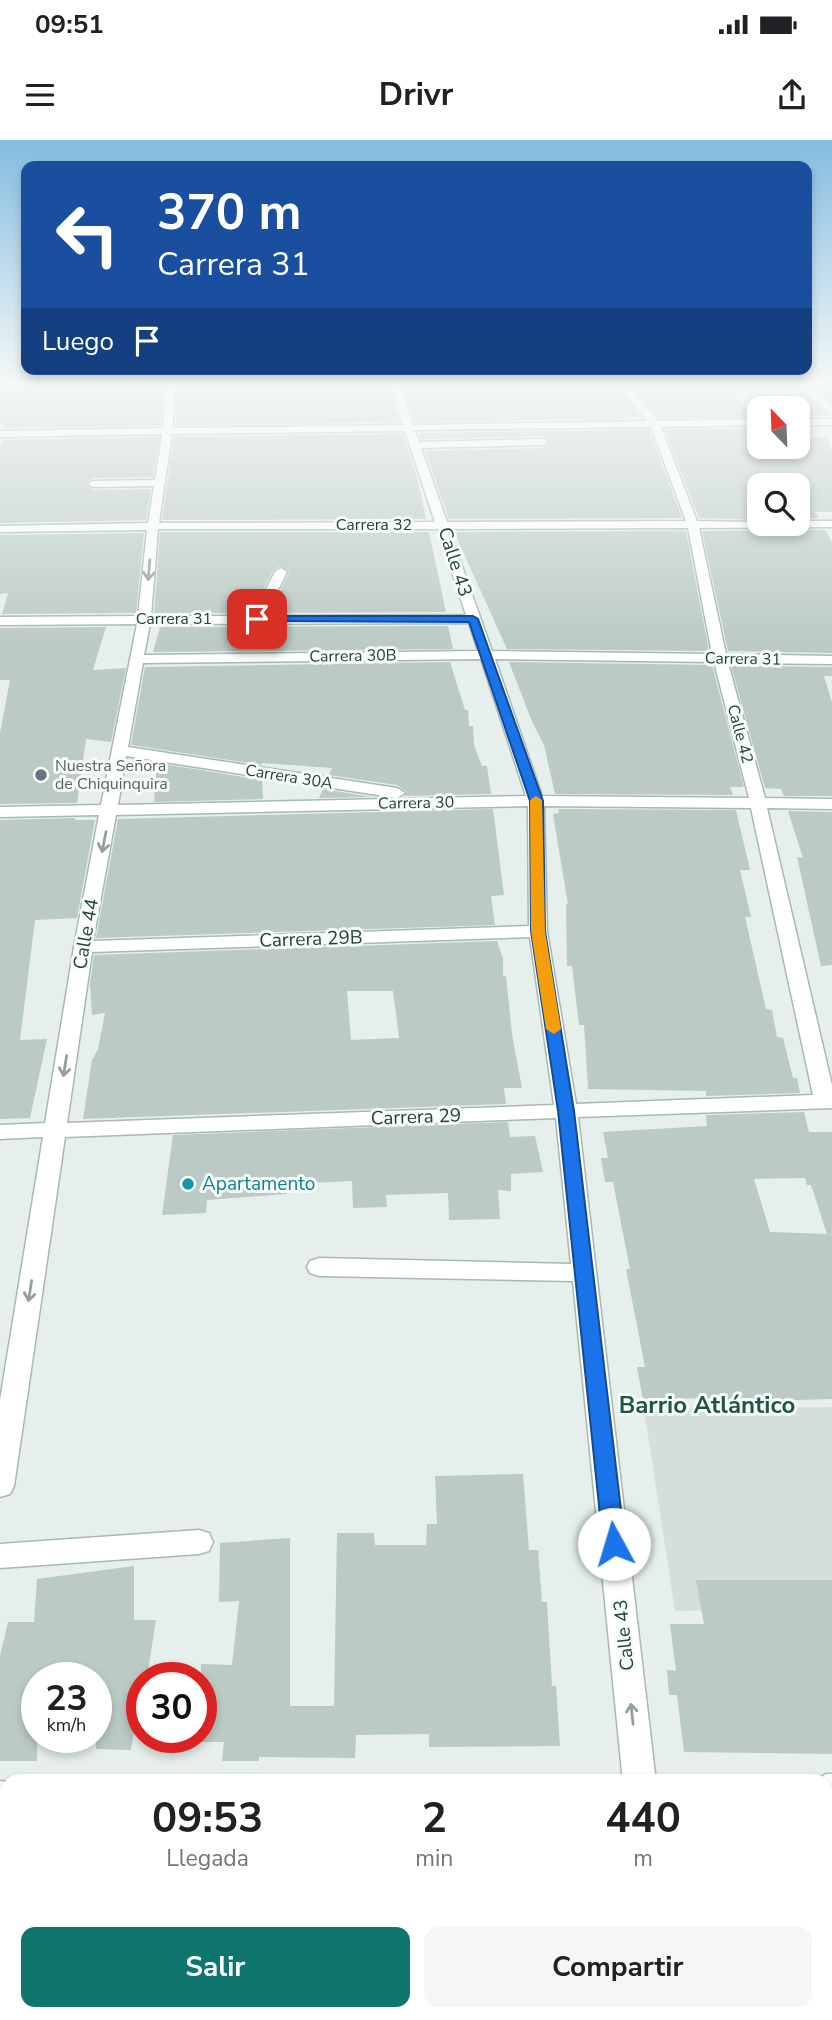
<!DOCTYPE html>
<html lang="es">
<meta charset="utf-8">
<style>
body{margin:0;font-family:"Nunito Sans",sans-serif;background:#f6f6f6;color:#202124;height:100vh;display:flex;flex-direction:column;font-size:26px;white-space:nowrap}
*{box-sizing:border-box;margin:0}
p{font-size:23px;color:#757577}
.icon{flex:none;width:38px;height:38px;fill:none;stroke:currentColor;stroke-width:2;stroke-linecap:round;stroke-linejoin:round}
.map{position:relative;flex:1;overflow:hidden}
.panel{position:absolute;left:0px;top:1634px;width:833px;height:247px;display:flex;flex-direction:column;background:#fff;border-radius:21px 21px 0 0;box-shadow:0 4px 10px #0003}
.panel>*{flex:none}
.top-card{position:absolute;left:21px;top:21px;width:791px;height:214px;border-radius:14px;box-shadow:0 4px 10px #0003;background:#1a4fa0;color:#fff;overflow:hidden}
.needle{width:46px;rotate:337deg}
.tools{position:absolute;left:747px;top:256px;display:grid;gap:14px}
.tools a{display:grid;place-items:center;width:63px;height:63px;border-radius:14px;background:#fff;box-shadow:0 4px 10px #0003;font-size:35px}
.speed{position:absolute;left:21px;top:1522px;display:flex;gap:14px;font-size:35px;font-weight:700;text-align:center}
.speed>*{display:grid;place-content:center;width:91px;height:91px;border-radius:50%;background:#fff;box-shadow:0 4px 10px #0003;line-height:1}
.speed small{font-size:18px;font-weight:400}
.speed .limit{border:10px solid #d22;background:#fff;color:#111}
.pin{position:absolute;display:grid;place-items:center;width:60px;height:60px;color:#fff;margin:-30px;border-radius:14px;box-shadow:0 4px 10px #0006}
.me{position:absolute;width:77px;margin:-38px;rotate:354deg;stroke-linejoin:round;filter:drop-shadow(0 0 5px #0008)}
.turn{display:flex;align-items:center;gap:24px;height:147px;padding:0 21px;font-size:32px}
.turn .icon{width:91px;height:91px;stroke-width:2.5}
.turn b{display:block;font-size:49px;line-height:60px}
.then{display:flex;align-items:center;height:66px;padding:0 21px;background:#0003;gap:14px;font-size:26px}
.eta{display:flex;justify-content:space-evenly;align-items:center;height:119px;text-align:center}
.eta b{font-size:42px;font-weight:700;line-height:49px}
.action{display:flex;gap:14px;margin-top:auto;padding:14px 21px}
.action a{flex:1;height:80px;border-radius:14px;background:#0f766e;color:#fff;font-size:28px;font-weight:700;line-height:80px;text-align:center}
.action a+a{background:#f6f6f6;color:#202124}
.status{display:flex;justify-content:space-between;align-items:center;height:49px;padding:0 35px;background:#fff;direction:ltr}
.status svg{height:19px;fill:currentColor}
header{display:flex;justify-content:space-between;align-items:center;height:91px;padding:0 21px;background:#fff;font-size:32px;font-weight:700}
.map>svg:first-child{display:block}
</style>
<div class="status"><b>09:51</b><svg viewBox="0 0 49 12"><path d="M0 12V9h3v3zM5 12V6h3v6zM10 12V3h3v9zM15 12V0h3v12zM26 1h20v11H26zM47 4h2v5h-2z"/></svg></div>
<header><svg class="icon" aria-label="menu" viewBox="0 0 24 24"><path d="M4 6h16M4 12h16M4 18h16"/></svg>Drivr<svg class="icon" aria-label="share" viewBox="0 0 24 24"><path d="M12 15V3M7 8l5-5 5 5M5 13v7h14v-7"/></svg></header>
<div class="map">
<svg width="832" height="1880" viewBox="0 0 832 1880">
<rect width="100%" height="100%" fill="#e6efeb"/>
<!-- built -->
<path fill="#d4dfda" d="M832,1267v201l-157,3 -31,-202z"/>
<!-- building -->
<g fill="#bbcac4" fill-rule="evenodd">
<path d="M0,243l163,1 -2,41 -158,3 1,-4h-4z"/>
<path d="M252,243h136l11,39 -223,3 2,-41z"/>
<path d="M402,243h211l29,35 -227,4z"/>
<path d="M628,243h102l22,34 -93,1z"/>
<path d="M790,243h4l36,33h-25z"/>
<path d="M808,243h24v20z"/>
<path d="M759,288l1,18h38v-9l29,1 5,14v60h-17l4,6h-21v-33h-38v35l-61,-2 -34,-88z"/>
<path d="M649,290l33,88 -233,1 -24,-68 118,-3 7,-7 -7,-5 -122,3 -2,-6z"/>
<path d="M403,294l14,42 9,43 -264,1 12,-83z"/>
<path d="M159,297l-6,40 -60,1 -7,5 7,7 58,-1 -5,31 -146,3v-75l3,-8z"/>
<path d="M826,390l6,13v110l-104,-2 -26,-120z"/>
<path d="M686,391l23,120 -202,-2 -53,-117z"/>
<path d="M160,392h269l17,80 -177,1 20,-40 -1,-3 -8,-4 -7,5 -23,42h-96z"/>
<path d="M144,393l-8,80 -134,1 6,-21 -8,1v-59z"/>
<path d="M448,486l5,23 -300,3 7,-25z"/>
<path d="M106,487l-13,43 33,-2 -15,74 -25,-3 -9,64 -77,1v-71l10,-53h-10v-52z"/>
<path d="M450,522l15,48h3l1,16h4l1,19 8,21h5l4,28 -86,2 2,-4 -10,-7 -68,-10 3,-7 -70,-5v2l-131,-20 14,-78z"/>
<path d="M509,522l203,3 32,122h-14l3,8 -178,-1 -11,-49 -13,-26z"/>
<path d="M731,526l101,1v9h-8l8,26v94h-48l-3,-7 -16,-1z"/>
<path d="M157,623l105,17 1,19 -109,3z"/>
<path d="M323,649l49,8 -53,1z"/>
<path d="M493,669l11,86 -13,1 4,29 -399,13 22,-119z"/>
<path d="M558,669l178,1 14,60h-10l11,47h-6l21,92 6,1 5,27 6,1 10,40h4l3,15 -94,3v-5l-118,-2 -4,-64h-5l-7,-59h-5l-1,-62h2l-15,-90 6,-1z"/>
<path d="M788,671l44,1v153l-11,1 -24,-109 6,1z"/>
<path d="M75,678v2h20l-18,98 -42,2 -15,120 27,-1 -17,79 -30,1v-299z"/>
<path d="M497,801l6,18v17h3l6,58 10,54h-18l2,16 -423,15 9,-59 6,-11 7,-36 -13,2 -2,-31 4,-29zM347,851h46l6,47 -48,2z"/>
<path d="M804,972l5,20h23v102h-3l3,1v164l-103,3h-26v-4l-60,2 -6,-33h8l-19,-98h4l-17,-87h-8l-4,-24h7l-5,-26 104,-6 -1,-11zM805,1038l2,7h4l16,49 -57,-2 -16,-53z"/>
<path d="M508,982l2,15 25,-1 8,36 -32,2v17l-13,-1 2,29 -51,1 -1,-27 -62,2 1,12 -34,1 -1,-27 -66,3v10l-79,6 -1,13 -44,2 11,-80z"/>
<path d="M523,1334l6,76h9l4,52h5l5,84h4l4,60 -131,1v-13l-73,1 -1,23 -96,-1v4h-37l2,-19h-23v-78l31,1 7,-64 -20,1 1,-59 70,-5v168h44l3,-173h37l1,12h51l1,-21h10l-2,-48z"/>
<path d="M134,1426v54h22l-9,58h-5l-11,72 -35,-1v-77h-59v89h-37v-105l8,-34h26l3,-43z"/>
<path d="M696,1440h136v174l-148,-2 -7,-57h-8l-2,-25 9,1 -6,-47h34z"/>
</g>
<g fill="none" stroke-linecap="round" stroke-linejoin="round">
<!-- minor casing -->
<g stroke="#a8b8b2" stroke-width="3">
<g id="minor">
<path d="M166,243h9l-2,45 230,-3 -13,-42h9l14,42 235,-4 -33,-38h10l33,38 102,-2v6l-99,2 36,94 101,2v-2h34v6l-133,1 27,126 106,2v8l-104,-1 37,135 67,1v10l-65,-1 65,277v23l-254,9 78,665h-33l-50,-501 -254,-5 -9,-3 -3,-6 3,-6 9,-3 252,6 -15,-146 -491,19 -51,349 -4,8 -10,3v-97l43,-263 -43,2v-14l45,-2 29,-176 25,-132 -99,2v-10l101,-2 36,-181 -137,1v-8l138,-1 9,-86 -147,2v-6l148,-3 6,-37 -61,1 -5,-3 5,-3 62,-1 7,-46 -162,3v-6l163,-3zM651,287l35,94 -239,1 -26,-74 122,-3 5,-3 -5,-3 -124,3 -4,-12zM405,291l30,91 -276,1 13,-89zM688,388l24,126 -220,-3 -43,-122zM158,389h280l28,86 -201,1 22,-44 -6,-4 -6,4 -23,44h-101zM469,483l9,28 -334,4 6,-31zM481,519l45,137 -408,9 8,-49 271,42 8,-5 -8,-5 -269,-41 15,-84zM495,519l219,3 35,136 -207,-2zM528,666l1,120 -436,15 23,-126zM544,666l207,2 62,287 -237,9 -29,-173zM530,797l24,168 -487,18 25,-171z"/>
<path d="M796,243h9l27,24v8z"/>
<rect x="798" y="279" width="34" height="6"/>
<path d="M199,1390l10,3 4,9 -4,9 -10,3 -199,14v-24z"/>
<path d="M826,1634h6v32h-6v-24h-13z"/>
<path d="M0,1641l9,1 -2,31h-7z"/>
<path d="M649,1874h36l2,6h-38z"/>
</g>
</g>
<!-- minor -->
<use href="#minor" fill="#fff" fill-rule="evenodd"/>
</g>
<!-- one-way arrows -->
<defs><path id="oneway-shaft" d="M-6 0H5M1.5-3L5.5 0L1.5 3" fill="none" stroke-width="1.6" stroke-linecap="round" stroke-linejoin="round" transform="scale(1.75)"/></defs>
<g stroke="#92a09c">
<use href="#oneway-shaft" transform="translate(149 430) rotate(95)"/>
<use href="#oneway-shaft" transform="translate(104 702) rotate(101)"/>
<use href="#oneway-shaft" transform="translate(65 926) rotate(99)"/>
<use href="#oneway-shaft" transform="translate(30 1151) rotate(99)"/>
<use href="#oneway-shaft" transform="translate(632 1574) rotate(-96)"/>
</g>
<!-- sky -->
<linearGradient id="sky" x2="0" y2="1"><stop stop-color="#84bce0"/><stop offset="0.48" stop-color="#f4f8f6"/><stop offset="1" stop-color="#f4f8f6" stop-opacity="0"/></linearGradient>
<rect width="832" height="506" fill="url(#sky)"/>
<!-- route -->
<path fill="#1a73e8" stroke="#114b97" stroke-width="2" d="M257,476h216l5,3 65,182 2,130 29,180 51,433 -3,7 -8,3 -8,-3 -3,-7 -45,-433 -27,-180 -1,-130 -61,-179 -215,-1v-4z"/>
<!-- slow -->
<path fill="#f59e0b" d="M536,656l6,4 3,131 16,98 -7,5 -8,-5 -15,-98 -1,-131z"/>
<!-- markers -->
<circle fill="#6b7280" stroke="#f7fbf9" stroke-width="2.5" cx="41" cy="635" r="7"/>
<circle fill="#0f9aa8" stroke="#f7fbf9" stroke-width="2.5" cx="188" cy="1044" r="7"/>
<g text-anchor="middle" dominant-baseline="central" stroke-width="6" stroke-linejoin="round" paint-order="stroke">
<!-- far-street labels -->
<g font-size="16" fill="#24423a" stroke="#f7fbf9">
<text x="374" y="385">Carrera 32</text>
<text x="174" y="479">Carrera 31</text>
<text transform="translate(353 516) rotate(-1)">Carrera 30B</text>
<text transform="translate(743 519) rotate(1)">Carrera 31</text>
<text transform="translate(740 594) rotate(75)">Calle 42</text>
<text transform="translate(289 637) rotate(9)">Carrera 30A</text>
<text transform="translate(416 663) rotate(-1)">Carrera 30</text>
</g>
<!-- far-worship labels -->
<g font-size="16" fill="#5b616d" stroke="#f7fbf9" text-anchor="start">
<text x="55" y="626">Nuestra Señora<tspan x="55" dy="18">de Chiquinquira</tspan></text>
</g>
<!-- street labels -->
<g font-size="19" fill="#24423a" stroke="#f7fbf9">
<text transform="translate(455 422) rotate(72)">Calle 43</text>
<text transform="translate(86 794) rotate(-80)">Calle 44</text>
<text transform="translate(311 799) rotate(-2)">Carrera 29B</text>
<text transform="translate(416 977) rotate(-2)">Carrera 29</text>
<text transform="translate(624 1495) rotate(-96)">Calle 43</text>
</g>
<!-- culture labels -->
<g font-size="19" fill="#0d838f" stroke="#f7fbf9" text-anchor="start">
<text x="202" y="1044">Apartamento</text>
</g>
<!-- near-neighbourhood labels -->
<g font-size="24" font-weight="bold" fill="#1f5548" stroke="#f7fbf9">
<text x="707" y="1265">Barrio Atlántico</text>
</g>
</g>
</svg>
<div class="tools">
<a><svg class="needle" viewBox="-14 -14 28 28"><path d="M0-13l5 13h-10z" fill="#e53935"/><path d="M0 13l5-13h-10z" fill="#757577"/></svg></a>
<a><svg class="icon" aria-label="search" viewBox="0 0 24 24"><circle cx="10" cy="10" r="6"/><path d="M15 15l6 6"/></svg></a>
</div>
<div class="speed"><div>23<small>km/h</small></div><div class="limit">30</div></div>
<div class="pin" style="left:257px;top:479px;background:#d93025"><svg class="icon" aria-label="arrive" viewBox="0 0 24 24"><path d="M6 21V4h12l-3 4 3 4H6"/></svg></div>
<svg class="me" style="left:614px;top:1404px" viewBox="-20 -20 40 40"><circle r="19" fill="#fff"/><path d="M0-13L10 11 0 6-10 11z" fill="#1a73e8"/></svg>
<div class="top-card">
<div class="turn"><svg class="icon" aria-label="left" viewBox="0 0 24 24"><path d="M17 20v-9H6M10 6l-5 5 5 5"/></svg><div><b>370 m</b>Carrera 31</div></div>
<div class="then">Luego<svg class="icon" aria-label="arrive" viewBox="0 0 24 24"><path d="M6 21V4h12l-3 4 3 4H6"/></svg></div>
</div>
<section class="panel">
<div class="eta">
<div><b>09:53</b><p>Llegada</p></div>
<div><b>2</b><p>min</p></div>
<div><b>440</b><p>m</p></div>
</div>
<div class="action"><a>Salir</a><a>Compartir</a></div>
</section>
</div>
